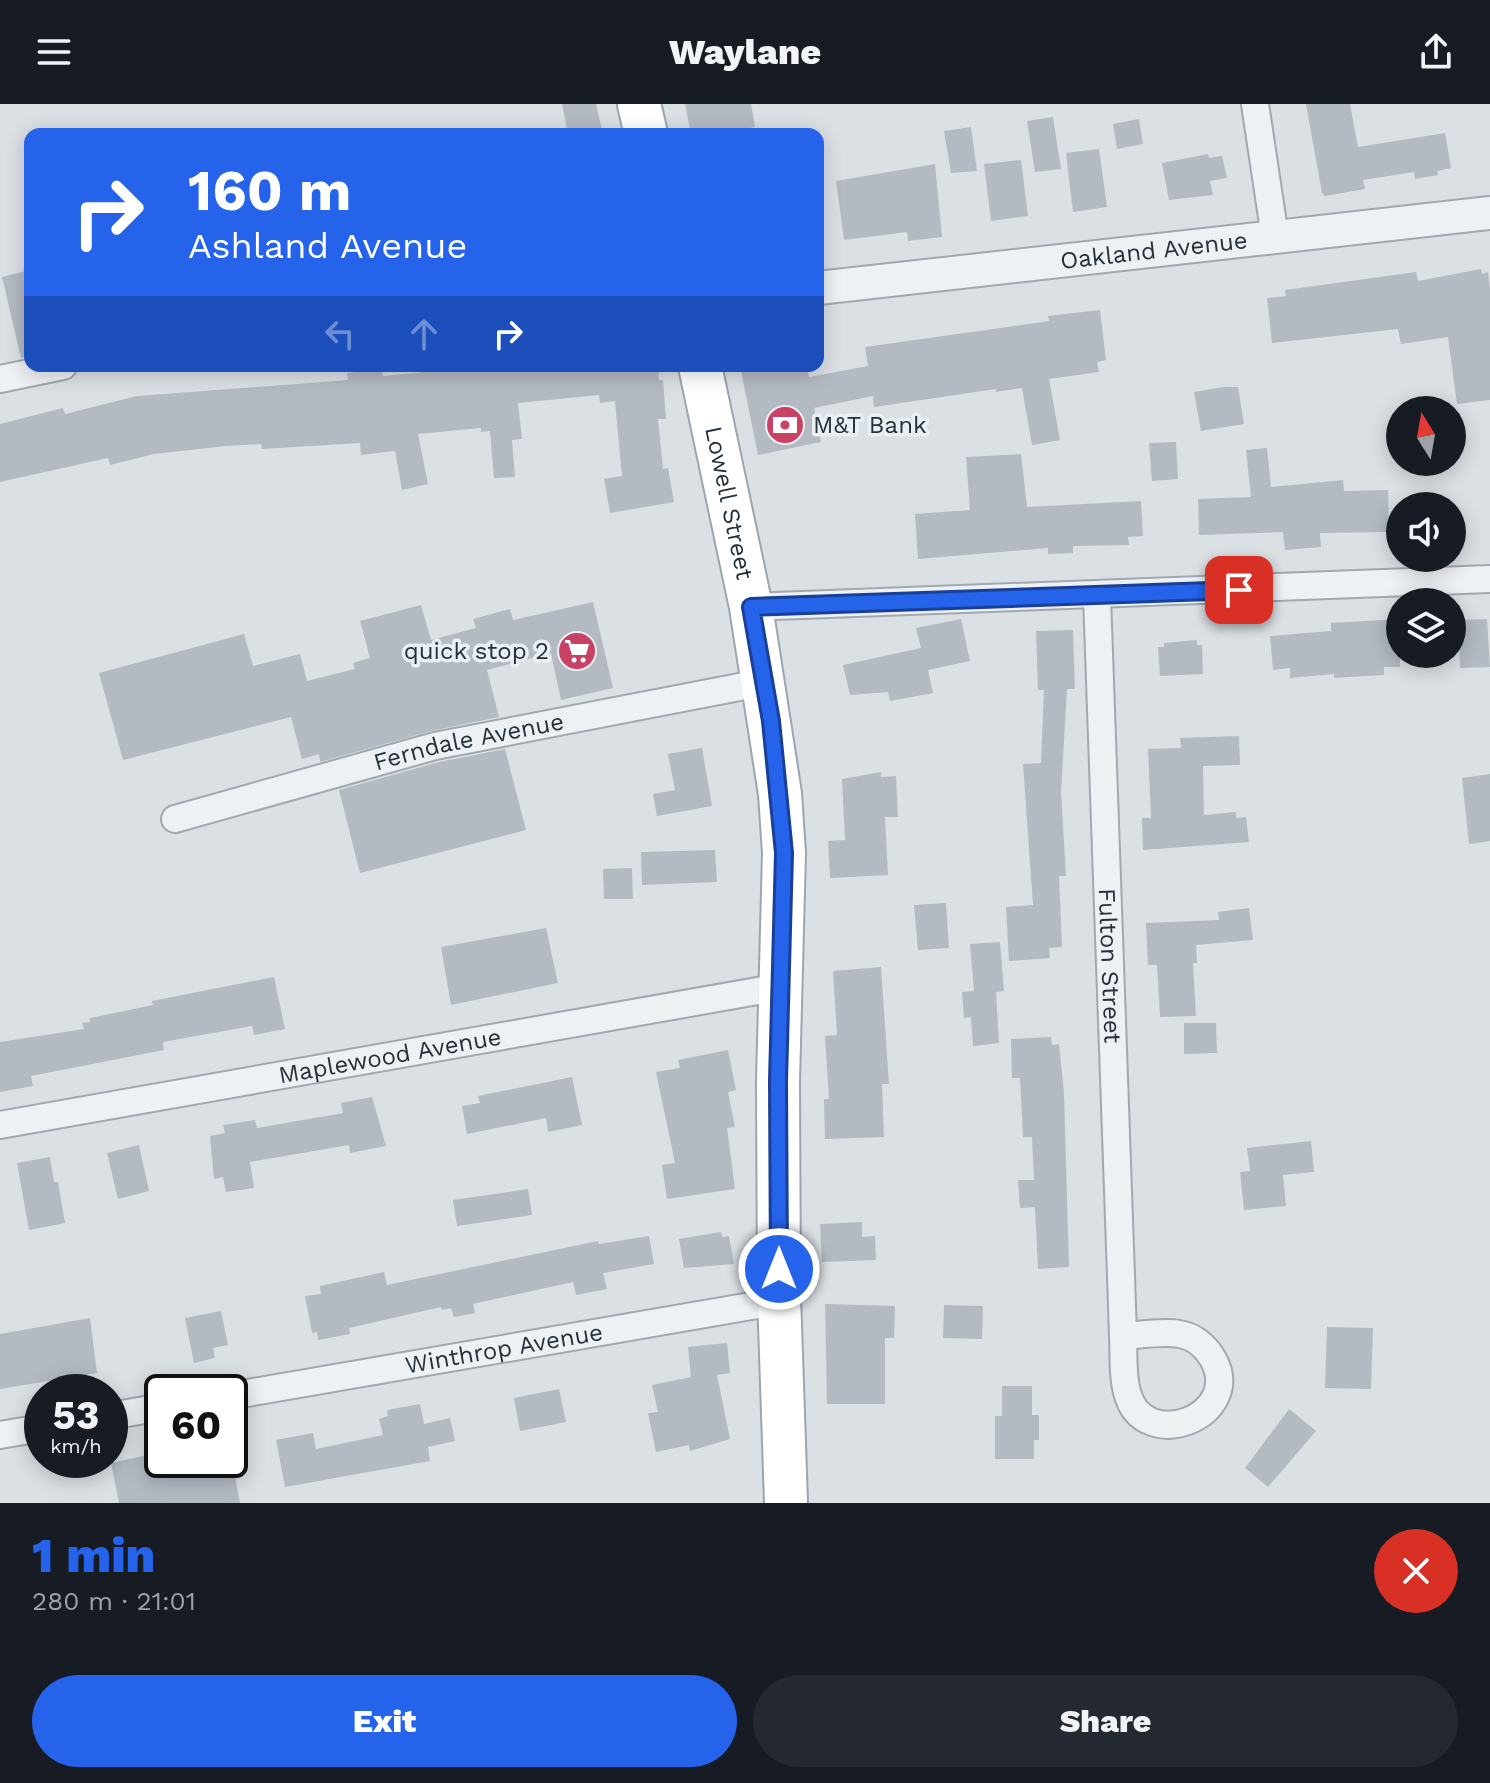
<!DOCTYPE html>
<meta charset="utf-8">
<style>
body{margin:0;font-family:"Work Sans",sans-serif;background:#242831;color:#f1f3f6;height:100vh;display:flex;flex-direction:column;font-size:30px;white-space:nowrap}
*{box-sizing:border-box;margin:0}
p{font-size:26px;color:#9ea1a6}
.icon{flex:none;width:44px;height:44px;fill:none;stroke:currentColor;stroke-width:2;stroke-linecap:round;stroke-linejoin:round}
.map{position:relative;height:1399px;overflow:hidden}
.side{display:flex;flex-direction:column;background:#171b24;flex:1}
.side>*{flex:none}
.banner{position:absolute;left:24px;top:24px;width:800px;height:244px;border-radius:16px;box-shadow:0 4px 20px #0003;background:#2563eb;color:#fff;overflow:hidden}
.needle{width:52px;rotate:349deg}
.buttons{position:absolute;left:1386px;top:292px;display:grid;gap:16px}
.buttons a{display:grid;place-items:center;width:80px;height:80px;border-radius:50%;background:#171b24;box-shadow:0 4px 20px #0003;font-size:40px}
.speed{position:absolute;left:24px;top:1270px;display:flex;gap:16px;font-size:40px;font-weight:700;text-align:center}
.speed>*{display:grid;place-content:center;width:104px;height:104px;border-radius:50%;background:#171b24;box-shadow:0 4px 20px #0003;line-height:1}
.speed small{font-size:20px;font-weight:400}
.speed .limit{border:4px solid #111;border-radius:12px;background:#fff;color:#111}
.pin{position:absolute;display:grid;place-items:center;width:68px;height:68px;color:#fff;margin:-34px;border-radius:16px;box-shadow:0 4px 12px #0006}
.me{position:absolute;width:88px;margin:-44px;rotate:0deg;stroke-linejoin:round;filter:drop-shadow(0 0 6px #0008)}
.turn{display:flex;align-items:center;gap:28px;height:168px;padding:0 32px;font-size:36px}
.turn .icon{width:104px;height:104px;stroke-width:2.5}
.turn b{display:block;font-size:56px;line-height:68px}
.lanes{display:flex;align-items:center;height:76px;padding:0 32px;background:#0003;justify-content:center;gap:40px;direction:ltr}
.lanes .off{opacity:.35}
.round{display:grid;place-items:center;flex:none;width:84px;height:84px;border-radius:42px;background:#242831}
.overview{display:flex;align-items:center;justify-content:space-between;height:136px;padding:0 32px}
h1{font-size:48px;font-weight:800;line-height:60px;color:#2563eb}
.primary-button{display:flex;gap:16px;margin-top:auto;padding:16px 32px}
.primary-button a{flex:1;height:92px;border-radius:48px;background:#2563eb;color:#fff;font-size:32px;font-weight:800;line-height:92px;text-align:center}
.primary-button a+a{background:#242831;color:#f1f3f6}
header{display:flex;justify-content:space-between;align-items:center;height:104px;padding:0 32px;background:#171b24;font-size:36px;font-weight:800}
.map>svg:first-child{display:block}
</style>
<header><svg class="icon" aria-label="menu" viewBox="0 0 24 24"><path d="M4 6h16M4 12h16M4 18h16"/></svg>Waylane<svg class="icon" aria-label="share" viewBox="0 0 24 24"><path d="M12 15V3M7 8l5-5 5 5M5 13v7h14v-7"/></svg></header>
<div class="map">
<svg width="1490" height="1399" viewBox="0 0 1490 1399">
<rect width="100%" height="100%" fill="#dbe0e5"/>
<!-- building -->
<g fill="#b3bac2">
<path d="M562,0h34l7,30h-35z"/>
<path d="M685,0h66l4,23 -35,7h-29z"/>
<path d="M1306,0h44l8,43 87,-14 6,35 -14,3 1,4 -23,4 -1,-7 -51,8 2,9 -40,7 -3,-3z"/>
<path d="M1053,13l8,52 -26,3 -8,-51z"/>
<path d="M1139,15l4,25 -26,5 -4,-25z"/>
<path d="M971,23l6,44 -26,2 -7,-42z"/>
<path d="M1099,45l8,58 -34,5 -7,-59z"/>
<path d="M1208,50l1,4 13,-2 5,22 -17,3 3,14 -44,5 -7,-37z"/>
<path d="M1021,56l7,56 -37,5 -7,-57z"/>
<path d="M935,60l7,73 -34,4 -1,-9 -63,8 -8,-59z"/>
<path d="M1481,165l1,5 6,-2 2,16v112l-33,4 -9,-67 -47,7 -3,-15 -126,14 -5,-45 19,-2 -1,-6 131,-18 2,9z"/>
<path d="M30,166v86l-9,2 -19,-81z"/>
<path d="M1100,206l6,50 -9,2 2,10 -50,7 11,61 -28,5 -10,-57 -26,4v-3l-122,18 -1,-11 -59,12 7,34 -63,13 -18,-89h67l2,11 59,-11 -3,-19 184,-26 -1,-5z"/>
<path d="M486,262h172l1,14h4l3,39h-8l5,50 5,-1 6,34 -64,11 -6,-34 18,-3 -7,-75 -15,2 -1,-8 -81,8 4,36 -10,1 3,37 -21,1 -4,-47 -9,1v-4l-63,6 10,50 -26,6 -7,-39 -34,4 -1,-12 -98,6 -1,-5 -35,2 -72,8 -44,11 -2,-7 -108,24v-58l63,-16 2,6 72,-18 211,-16 -1,-7 35,-4 1,7z"/>
<path d="M1223,283h15l6,37 -43,7 -7,-39z"/>
<path d="M1176,338l2,37 -26,2 -3,-38z"/>
<path d="M1267,344l4,39 72,-7 1,11 44,-1 1,42 -69,1 1,14 -36,3 -2,-18 -84,3 -1,-36 53,-2 -5,-47z"/>
<path d="M1021,350l6,53 114,-6 2,35 -15,1 1,8 -56,1v7l-25,1v-6l-130,11 -3,-45 55,-4 -4,-53z"/>
<path d="M593,498l20,86 -52,12 -10,-47 -64,17 12,47 -68,14 -111,31 -1,-8 -17,5 -11,-42 -168,43 -24,-87 145,-39 9,32 47,-12 7,27 48,-12 -2,-6 17,-5 -10,-37 61,-16 10,35 45,-12 -3,-9 37,-10 3,11z"/>
<path d="M961,515l9,42 -42,9 5,23 -43,8 -2,-9 -38,3 -7,-30 78,-17 -5,-20z"/>
<path d="M1400,515v48h-16v8l-50,3v-4l-44,4v-10l-17,2 -3,-34 61,-5v-8z"/>
<path d="M1487,515l3,48 -30,1 -2,-48z"/>
<path d="M1073,526l2,59h-8l-6,103 5,84h-7l3,71 -13,1 1,10 -41,3 -3,-54 27,-2 -10,-141 18,-1 3,-73h-6l-2,-59z"/>
<path d="M1197,536v5h5l1,29 -43,2 -2,-29h6v-4z"/>
<path d="M1239,632l1,29 -37,1 1,49 32,-3v6l10,-1 3,25 -106,8 -1,-32h9l-3,-69 33,-1 -1,-10z"/>
<path d="M702,644l10,58 -55,10 -4,-22 22,-4 -7,-36z"/>
<path d="M505,645l21,81 -166,43 -21,-83 100,-28z"/>
<path d="M881,668v5l15,-1 2,41h-13l3,58 -58,3 -2,-37 17,-1 -3,-61z"/>
<path d="M1490,670v67l-21,3 -7,-66z"/>
<path d="M715,746l2,32 -75,3 -1,-33z"/>
<path d="M632,764l1,31h-29l-1,-30z"/>
<path d="M946,799l3,45 -31,2 -4,-45z"/>
<path d="M1249,804l4,32 -57,5 1,18h-4l3,53 -36,1 -3,-52h-9l-2,-42 73,-3 -1,-8z"/>
<path d="M546,824l12,55 -107,22 -10,-58z"/>
<path d="M1000,838l4,49 -8,1 3,51 -26,3 -2,-29 -7,1 -2,-26 12,-1 -4,-47z"/>
<path d="M881,863l8,117h-7l2,53 -59,2 -1,-40h5l-4,-63 12,-1 -4,-64z"/>
<path d="M274,873l11,52 -31,6 -2,-9 -89,16 1,8 -133,26 2,10 -33,6v-50l84,-13 -2,-6 8,-1v-4l63,-13 -1,-4z"/>
<path d="M1184,919h32l1,30 -33,1z"/>
<path d="M1051,933l1,8 7,-1 5,49 5,174 -31,2 -3,-62 -15,1 -2,-28h16l-2,-43h-9l-3,-59h-8l-1,-39z"/>
<path d="M728,946l8,40 -8,2 7,35 -8,1 8,61 -68,10 -5,-34 13,-2 -19,-91 24,-4 -2,-8z"/>
<path d="M572,973l10,48 -34,7 -2,-14 -79,16 -5,-28 18,-3 -2,-7z"/>
<path d="M372,993l14,49 -36,7 -1,-8 -99,17 4,26 -28,4 -3,-15 -9,2 -4,-43 15,-3 -2,-8 32,-5 2,8 86,-15 -2,-10z"/>
<path d="M1311,1037l3,31 -31,3 3,31 -42,4 -4,-38 10,-1 -3,-23z"/>
<path d="M139,1041l10,46 -31,8 -11,-46z"/>
<path d="M50,1053l4,25h4l7,41 -36,7 -12,-67z"/>
<path d="M528,1085l4,26 -75,11 -4,-26z"/>
<path d="M862,1118v15l13,-1 1,24 -54,2 -2,-38z"/>
<path d="M721,1128l1,5 7,-1 5,28 -50,4 -5,-29z"/>
<path d="M649,1132l5,28 -51,9 4,16 -31,6 -3,-13 -100,22 2,9 -21,4 -3,-9 -9,2 -1,-3 -92,21 1,6 -32,6 -1,-8 -5,1 -7,-37 16,-2 -1,-8 64,-14 3,13 211,-44 1,3z"/>
<path d="M825,1200l70,2 -1,32h-9v66h-58z"/>
<path d="M944,1201l39,1 -1,33 -39,-1z"/>
<path d="M221,1207l7,34 -15,3 2,10 -21,5 -9,-45z"/>
<path d="M90,1214l7,55 -97,16v-55z"/>
<path d="M1327,1223l46,1 -2,61 -46,-1z"/>
<path d="M727,1239l3,30 -13,2 13,64 -40,12 -1,-6 -33,7 -8,-39 10,-1 -6,-27 39,-8 -3,-30z"/>
<path d="M1002,1282h30v29h7v25h-5v19h-39v-43h7z"/>
<path d="M559,1285l7,33 -46,9 -6,-33z"/>
<path d="M420,1300l4,20 26,-6 5,23 -27,6 2,14 -145,26 -9,-47 37,-7 3,16 67,-14 -4,-16 9,-3 -1,-6z"/>
<path d="M1289,1305l27,22 -48,56 -23,-19z"/>
<path d="M148,1351l1,5h83l8,43h-121l-8,-40z"/>
</g>
<g fill="none" stroke-linecap="round" stroke-linejoin="round">
<!-- minor casing -->
<g stroke="#a1a8af" stroke-width="30">
<g id="minor">
<path d="M1255,0l20,133"/>
<path d="M0,275l63,-13"/>
<path id="s1" d="M1097,492c7,246 18,493 26,740 1,18 -1,38 4,56 16,64 118,24 86,-33 -7,-12 -19,-23 -34,-25 -17,-3 -38,1 -56,2"/>
<path d="M751,503l739,-28"/>
<path id="s2" d="M175,715l260,-73 330,-64"/>
<path id="s3" d="M0,1021l780,-138"/>
<path id="s4" d="M230,1292l550,-95"/>
<path d="M110,1312l52,-9"/>
<path d="M0,1331l42,-7"/>
</g>
</g>
<!-- tertiary casing -->
<g stroke="#a1a8af" stroke-width="36">
<g id="tertiary">
<path id="s5" d="M818,184l672,-75"/>
</g>
</g>
<!-- primary casing -->
<g stroke="#9ba6b1" stroke-width="46">
<g id="primary">
<path d="M639,0l7,30"/>
<path id="s6" d="M700,262l51,241 29,187 4,59 -6,228 1,214 7,208"/>
</g>
</g>
<!-- minor -->
<use href="#minor" stroke="#eef1f4" stroke-width="26"/>
<!-- tertiary -->
<use href="#tertiary" stroke="#eef1f4" stroke-width="32"/>
<!-- primary -->
<use href="#primary" stroke="#fff" stroke-width="42"/>
</g>
<g fill="none" stroke-linecap="round" stroke-linejoin="round">
<!-- route casing -->
<g stroke="#184099" stroke-width="20">
<path id="route" d="M779,1165l-1,-188 6,-228 -13,-132 -20,-114 488,-17"/>
</g>
<!-- route -->
<use href="#route" stroke="#2563eb" stroke-width="14"/>
</g>
<!-- icons -->
<defs>
<g id="bank-disc" transform="scale(2)"><circle r="9.5" fill="#c94165" stroke="#eaeff3"/><path d="M-6-4H6V4H-6ZM0-2.3a2.3 2.3 0 1 0 0 4.6a2.3 2.3 0 1 0 0-4.6Z" fill="#fff"/></g>
<g id="supermarket-disc" transform="scale(2)"><circle r="9.5" fill="#c94165" stroke="#eaeff3"/><path d="M-6-5.5h2.5l.6 2H6L4.5 2H-2.5L-4.4-4H-6ZM-1.5 3.2a1.3 1.3 0 1 0 .1 0ZM3 3.2a1.3 1.3 0 1 0 .1 0Z" fill="#fff"/></g>
</defs>
<g fill-rule="evenodd">
<use href="#bank-disc" x="785" y="321"/>
<use href="#supermarket-disc" x="577" y="547"/>
</g>
<g text-anchor="middle" dominant-baseline="central" stroke-width="7" stroke-linejoin="round" paint-order="stroke">
<!-- street labels -->
<g font-size="24" fill="#26303b" stroke="#eaeff3">
<text stroke="none"><textPath href="#s5" startOffset="338">Oakland Avenue</textPath></text>
<text stroke="none"><textPath href="#s6" startOffset="140">Lowell Street</textPath></text>
<text stroke="none"><textPath href="#s2" startOffset="304">Ferndale Avenue</textPath></text>
<text stroke="none"><textPath href="#s1" startOffset="370">Fulton Street</textPath></text>
<text stroke="none"><textPath href="#s3" startOffset="396">Maplewood Avenue</textPath></text>
<text stroke="none"><textPath href="#s4" startOffset="278">Winthrop Avenue</textPath></text>
</g>
<!-- poi labels -->
<g font-size="24" fill="#26303b" stroke="#eaeff3" text-anchor="start">
<text x="813" y="321">M&amp;T Bank</text>
<text x="549" y="547" text-anchor="end">quick stop 2</text>
</g>
</g>
</svg>
<div class="buttons">
<a><svg class="needle" viewBox="-14 -14 28 28"><path d="M0-13l5 13h-10z" fill="#e53935"/><path d="M0 13l5-13h-10z" fill="#9ea1a6"/></svg></a>
<a><svg class="icon" aria-label="sound" viewBox="0 0 24 24"><path d="M4 9h4l5-4v14l-5-4H4zM17 9q2 3 0 6"/></svg></a>
<a><svg class="icon" aria-label="layers" viewBox="0 0 24 24"><path d="M12 4l9 5-9 5-9-5zM3 14l9 5 9-5"/></svg></a>
</div>
<div class="speed"><div>53<small>km/h</small></div><div class="limit">60</div></div>
<div class="pin" style="left:1239px;top:486px;background:#d93025"><svg class="icon" aria-label="arrive" viewBox="0 0 24 24"><path d="M6 21V4h12l-3 4 3 4H6"/></svg></div>
<svg class="me" style="left:779px;top:1165px" viewBox="-20 -20 40 40"><circle r="17" fill="#2563eb" stroke="#fff" stroke-width="3"/><path d="M0-11L8 9 0 5-8 9z" fill="#fff"/></svg>
<div class="banner">
<div class="turn"><svg class="icon" aria-label="right" viewBox="0 0 24 24"><path d="M7 20v-9h11M14 6l5 5-5 5"/></svg><div><b>160 m</b>Ashland Avenue</div></div>
<div class="lanes"><svg class="icon off" aria-label="left" viewBox="0 0 24 24"><path d="M17 20v-9H6M10 6l-5 5 5 5"/></svg><svg class="icon off" aria-label="ahead" viewBox="0 0 24 24"><path d="M12 20V5M6 11l6-6 6 6"/></svg><svg class="icon" aria-label="right" viewBox="0 0 24 24"><path d="M7 20v-9h11M14 6l5 5-5 5"/></svg></div>
</div>
</div>
<section class="side">
<div class="overview"><div><h1>1 min</h1><p>280 m · 21:01</p></div><a class="round" style="background:#d93025;color:#fff"><svg class="icon" aria-label="close" viewBox="0 0 24 24"><path d="M6 6l12 12M18 6L6 18"/></svg></a></div>
<div class="primary-button"><a>Exit</a><a>Share</a></div>
</section>
